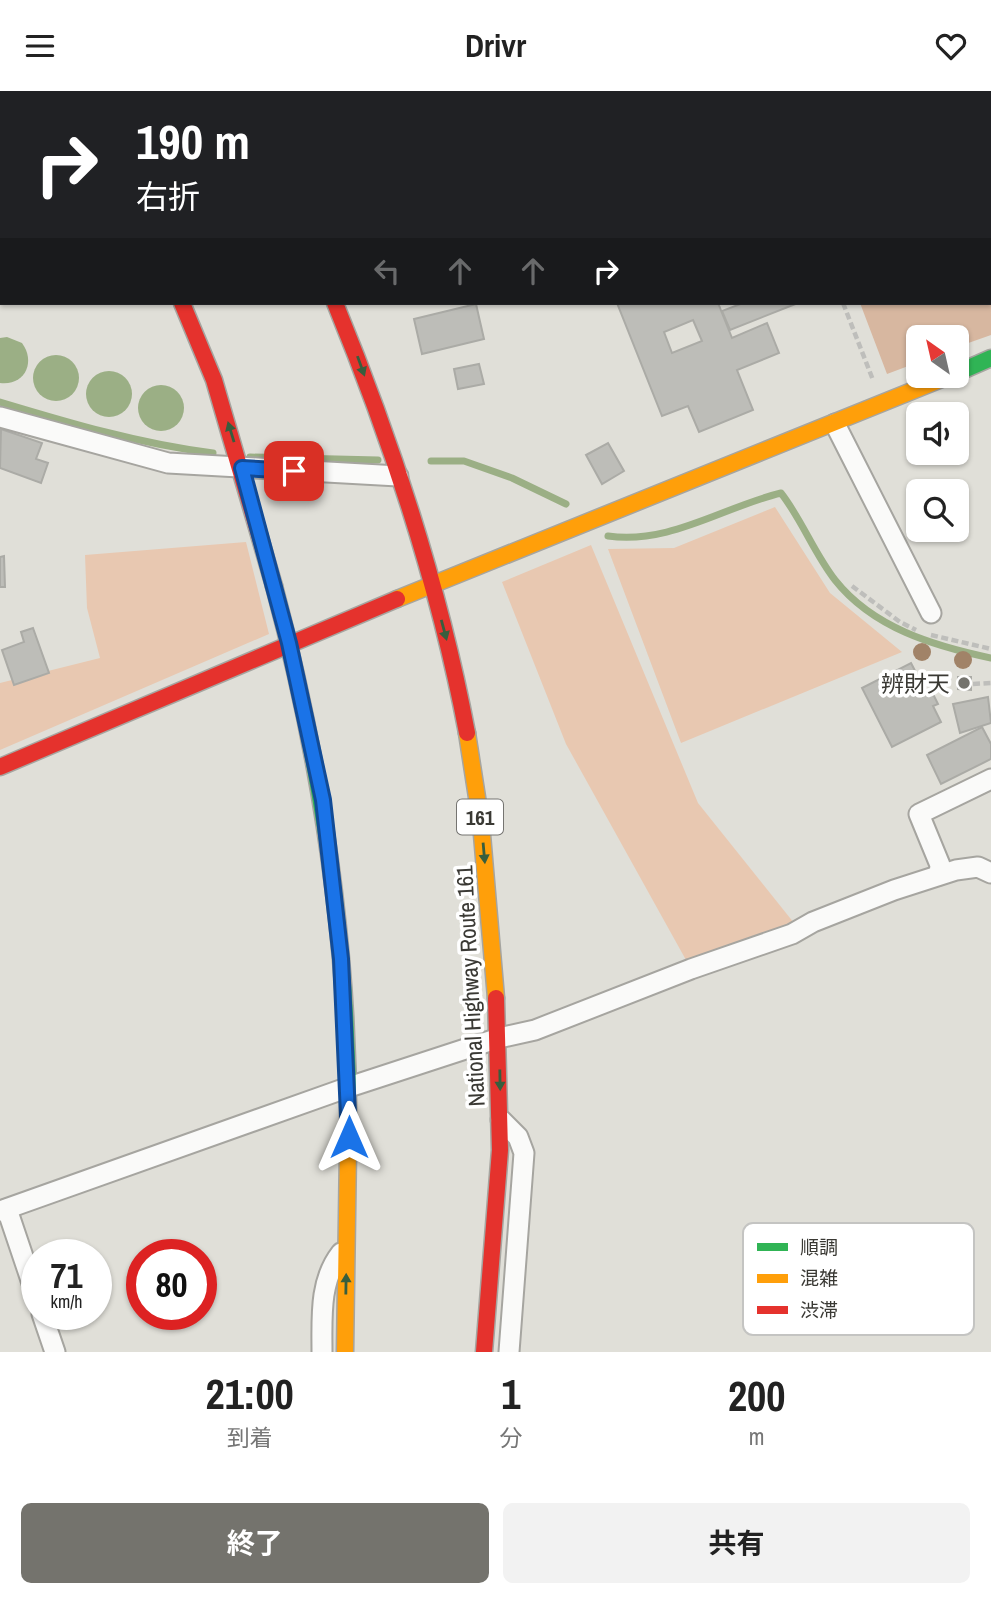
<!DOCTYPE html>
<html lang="ja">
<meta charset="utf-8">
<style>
body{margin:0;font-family:"Archivo Narrow","Noto Sans JP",sans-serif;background:#f2f2f2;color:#222;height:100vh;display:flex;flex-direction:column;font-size:26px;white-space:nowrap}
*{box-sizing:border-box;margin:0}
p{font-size:23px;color:#767676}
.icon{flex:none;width:38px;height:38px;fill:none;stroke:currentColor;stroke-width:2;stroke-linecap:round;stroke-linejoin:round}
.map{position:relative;height:1261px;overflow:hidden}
.drawer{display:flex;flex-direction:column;background:#fff;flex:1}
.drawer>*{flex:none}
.hud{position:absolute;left:0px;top:0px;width:992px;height:214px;box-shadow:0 2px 5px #0004;background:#202124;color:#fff;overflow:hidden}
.needle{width:46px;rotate:326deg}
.controls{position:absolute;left:906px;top:234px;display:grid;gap:14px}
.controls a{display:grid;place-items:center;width:63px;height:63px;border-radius:10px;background:#fff;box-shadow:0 2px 5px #0004;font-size:35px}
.speed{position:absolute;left:21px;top:1148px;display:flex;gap:14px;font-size:35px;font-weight:700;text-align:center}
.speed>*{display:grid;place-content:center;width:91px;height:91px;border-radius:50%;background:#fff;box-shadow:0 2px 5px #0004;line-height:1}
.speed small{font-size:18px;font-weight:400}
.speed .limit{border:10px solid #d22;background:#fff;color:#111}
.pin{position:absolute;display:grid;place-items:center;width:60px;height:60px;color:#fff;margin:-30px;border-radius:14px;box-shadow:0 4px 10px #0006}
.me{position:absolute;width:77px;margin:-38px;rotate:0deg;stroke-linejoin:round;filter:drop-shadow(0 0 5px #0008)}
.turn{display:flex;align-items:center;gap:24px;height:147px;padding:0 21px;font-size:32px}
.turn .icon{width:91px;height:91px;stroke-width:2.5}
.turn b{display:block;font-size:49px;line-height:60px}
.lanes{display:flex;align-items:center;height:66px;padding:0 21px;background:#0003;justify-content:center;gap:35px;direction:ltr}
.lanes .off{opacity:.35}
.eta{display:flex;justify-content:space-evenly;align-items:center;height:119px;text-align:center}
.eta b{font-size:42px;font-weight:700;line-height:49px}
.cta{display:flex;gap:14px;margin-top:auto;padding:14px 21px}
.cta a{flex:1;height:80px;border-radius:10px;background:#74736d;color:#fff;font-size:28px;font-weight:700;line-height:80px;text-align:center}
.cta a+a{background:#f2f2f2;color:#222}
header{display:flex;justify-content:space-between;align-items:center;height:91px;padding:0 21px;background:#fff;font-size:32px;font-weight:700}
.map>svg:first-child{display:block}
</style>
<header><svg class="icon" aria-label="menu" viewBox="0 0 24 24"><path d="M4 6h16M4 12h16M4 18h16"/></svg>Drivr<svg class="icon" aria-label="heart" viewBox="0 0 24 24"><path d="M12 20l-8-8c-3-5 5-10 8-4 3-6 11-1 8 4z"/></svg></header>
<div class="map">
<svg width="991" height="1261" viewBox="0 0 991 1261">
<rect width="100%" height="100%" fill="#e0dfd8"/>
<!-- green -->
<g fill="#e8c8b1">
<path d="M775,416l55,86 72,59 -221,91 -73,-194 66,-1z"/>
<path d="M246,451l23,92 -269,116v-67l100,-25 -13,-50 -2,-53z"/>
<path d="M591,454l107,258 96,120 -108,37 -120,-216 -64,-162z"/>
</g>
<!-- forest -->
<path fill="#d7b7a0" d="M991,182v62l-34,12v-9h-38v24l-32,12 -27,-71h130z"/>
<!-- water -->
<g fill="#9baf85">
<path d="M7,246l15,6c14,19 3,43 -22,40v-45z"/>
<circle cx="56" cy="287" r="23"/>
<circle cx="109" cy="303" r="23"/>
<circle cx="161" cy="317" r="23"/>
</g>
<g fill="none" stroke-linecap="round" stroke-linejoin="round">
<!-- stream -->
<g stroke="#9baf85" stroke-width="7">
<path d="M0,311c70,21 140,42 213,51"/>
<path d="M250,366l128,3"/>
<path d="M431,370h33l48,17 54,26"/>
<path d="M608,445c61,9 115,-29 173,-43 21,27 33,60 54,87 38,48 99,66 156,78"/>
</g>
</g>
<!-- building -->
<g fill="#bdbdb8" stroke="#ababa6" stroke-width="2" fill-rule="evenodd">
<path d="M617,212h101l14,35 35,-15 12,30 -42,17 16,40 -54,22 -11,-26 -26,10zM693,229l9,21 -30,12 -8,-21z"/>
<path d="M743,212h55l-68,27 -8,-19z"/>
<path d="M476,213l8,35 -62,15 -8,-35z"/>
<path d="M479,273l5,20 -26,5 -4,-20z"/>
<path d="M1,338l41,14 -6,16 12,4 -7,20 -41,-15z"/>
<path d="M608,352l16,28 -22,13 -16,-29z"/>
<path d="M4,465l1,31h-5v-30z"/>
<path d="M33,537l16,45 -35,12 -12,-35 22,-8 -3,-10z"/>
<path d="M911,572l16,31 5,-2 6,12 -5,2 8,16 -49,25 -30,-59z"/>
<path d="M958,586h13v13l-13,-1z"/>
<path d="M988,606l3,26 -31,10 -7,-29z"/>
<path d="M982,636l9,17v15l-50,25 -14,-29z"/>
</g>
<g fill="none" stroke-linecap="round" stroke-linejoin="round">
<!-- street casing -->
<g stroke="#a6a5a0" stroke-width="23">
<g id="street">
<path d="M0,326l168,46 230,13"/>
<path d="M835,333l96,189"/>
<path d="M939,784l1,-10 -21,-51 72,-35"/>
<path d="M501,1029l17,17 6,16 -15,199"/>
<path d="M7,1118l30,89"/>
<path d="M0,1120l349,-124 150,-49 36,-8 156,-61 101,-35 21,-12 81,-32 62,-20 22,-3 13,6"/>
<path d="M42,1223l13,38"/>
<path d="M322,1261c0,-34 -3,-71 19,-99"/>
</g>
</g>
<!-- fast casing -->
<g stroke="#a6a5a0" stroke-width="19">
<g id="fast">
<path d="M55,0l1,2"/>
<path d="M957,282l34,-15"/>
<path d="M274,495c49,184 77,373 74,563"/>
</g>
</g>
<!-- slow casing -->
<g stroke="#a6a5a0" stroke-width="19">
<g id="slow">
<path d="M397,508l552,-223"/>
<path d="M467,642l14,90 15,175"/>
<path d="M345,1261l3,-203"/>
</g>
</g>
<!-- jam casing -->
<g stroke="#a6a5a0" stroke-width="19">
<g id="jam">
<path d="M230,0l1,2"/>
<path d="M182,212l32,77 60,206"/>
<path d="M335,212c57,139 104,282 132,430"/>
<path d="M0,676l397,-168"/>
<path d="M484,1261l16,-202 -4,-152"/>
</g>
</g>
<!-- path -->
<g stroke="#bebebb" stroke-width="4.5" stroke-dasharray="7 3.5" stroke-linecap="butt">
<path d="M506,0v2"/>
<path d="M760,0v2"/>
<path d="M966,0l2,2"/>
<path d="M519,2l2,-2"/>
<path d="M915,2l3,-2"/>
<path d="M984,2l1,-2"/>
<path d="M990,39l1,1"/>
<path d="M990,46h1"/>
<path d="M990,70l1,-1"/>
<path d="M990,102h1"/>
<path d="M843,212l30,77"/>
<path d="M852,495l48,36 16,8"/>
<path d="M931,544l60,14"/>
<path d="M973,593l18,-1"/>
</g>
<!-- street -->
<use href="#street" stroke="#fafaf9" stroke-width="19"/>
<!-- fast -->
<use href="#fast" stroke="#30b455" stroke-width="16"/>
<!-- slow -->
<use href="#slow" stroke="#ff9f0a" stroke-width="16"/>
<!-- jam -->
<use href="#jam" stroke="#e5322d" stroke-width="16"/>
</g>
<!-- trees -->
<g fill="#a18368">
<circle cx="922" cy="561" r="9"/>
<circle cx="963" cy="569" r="9"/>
</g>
<!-- one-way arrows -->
<defs><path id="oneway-solid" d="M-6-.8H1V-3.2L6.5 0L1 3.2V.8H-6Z" transform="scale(1.75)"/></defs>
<g fill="#375e3e">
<use href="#oneway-solid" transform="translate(361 275) rotate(70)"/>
<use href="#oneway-solid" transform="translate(231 341) rotate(-107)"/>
<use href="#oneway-solid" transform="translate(444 539) rotate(75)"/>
<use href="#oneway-solid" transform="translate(484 762) rotate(85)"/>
<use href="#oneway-solid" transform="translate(500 989) rotate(89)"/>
<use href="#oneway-solid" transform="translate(346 1193) rotate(-89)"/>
</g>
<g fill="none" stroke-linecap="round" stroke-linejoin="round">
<!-- route casing -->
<g stroke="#114b97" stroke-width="18">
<path id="route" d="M294,380l-52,-3 47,175 34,157 18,159 8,178"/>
</g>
<!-- route -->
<use href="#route" stroke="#1a73e8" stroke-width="12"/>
</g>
<!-- markers -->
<circle fill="#74736d" stroke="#fff" stroke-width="2.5" cx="964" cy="592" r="7"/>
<g text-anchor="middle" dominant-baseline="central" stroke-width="7" stroke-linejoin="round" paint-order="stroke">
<!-- shield labels -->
<rect fill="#fff" stroke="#757471" stroke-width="2" x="457" y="708.5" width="46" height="35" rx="5"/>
<g font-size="21" font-weight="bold" fill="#3a3934">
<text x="480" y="726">161</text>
</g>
<!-- poi labels -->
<g font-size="23" fill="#3a3934" stroke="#fff" text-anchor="end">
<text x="950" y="592">辨財天</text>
</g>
<!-- street labels -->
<g font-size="23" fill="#3a3934" stroke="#fff">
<text transform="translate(470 895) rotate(-93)">National Highway Route 161</text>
</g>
</g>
<!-- legend -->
<rect x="743" y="1132" width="231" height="112" rx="10" fill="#fff" stroke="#c4c4c2" stroke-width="2"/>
<rect x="757" y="1152" width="31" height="8" fill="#30b455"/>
<rect x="757" y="1183" width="31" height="9" fill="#ff9f0a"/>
<rect x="757" y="1215" width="31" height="8" fill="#e5322d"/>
<g font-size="19" fill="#3a3934">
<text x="800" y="1163">順調</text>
<text x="800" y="1194">混雑</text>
<text x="800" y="1226">渋滞</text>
</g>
</svg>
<div class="controls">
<a><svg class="needle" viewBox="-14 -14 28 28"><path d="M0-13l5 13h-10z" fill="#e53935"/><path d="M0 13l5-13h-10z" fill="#767676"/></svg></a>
<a><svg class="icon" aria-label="sound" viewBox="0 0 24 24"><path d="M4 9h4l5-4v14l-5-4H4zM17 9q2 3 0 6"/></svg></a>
<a><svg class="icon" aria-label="search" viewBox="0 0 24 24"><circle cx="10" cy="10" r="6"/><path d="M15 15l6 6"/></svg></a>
</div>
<div class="speed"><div>71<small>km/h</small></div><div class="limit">80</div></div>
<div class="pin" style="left:294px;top:380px;background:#d93025"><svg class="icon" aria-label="arrive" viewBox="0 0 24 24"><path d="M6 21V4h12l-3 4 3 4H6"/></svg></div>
<svg class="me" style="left:349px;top:1046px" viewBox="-20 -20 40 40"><path d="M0-17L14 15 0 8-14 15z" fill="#1a73e8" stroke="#fff" stroke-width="4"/></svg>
<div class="hud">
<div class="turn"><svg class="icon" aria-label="right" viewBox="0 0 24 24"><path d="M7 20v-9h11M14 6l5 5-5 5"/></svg><div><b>190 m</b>右折</div></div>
<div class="lanes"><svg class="icon off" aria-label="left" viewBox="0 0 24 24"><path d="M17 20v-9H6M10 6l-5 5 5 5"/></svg><svg class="icon off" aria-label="ahead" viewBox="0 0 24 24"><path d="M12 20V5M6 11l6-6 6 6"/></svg><svg class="icon off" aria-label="ahead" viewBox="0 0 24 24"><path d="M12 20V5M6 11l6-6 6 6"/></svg><svg class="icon" aria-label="right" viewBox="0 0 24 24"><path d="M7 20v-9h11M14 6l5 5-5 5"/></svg></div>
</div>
</div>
<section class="drawer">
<div class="eta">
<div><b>21:00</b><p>到着</p></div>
<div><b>1</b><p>分</p></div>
<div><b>200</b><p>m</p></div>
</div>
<div class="cta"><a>終了</a><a>共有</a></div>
</section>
